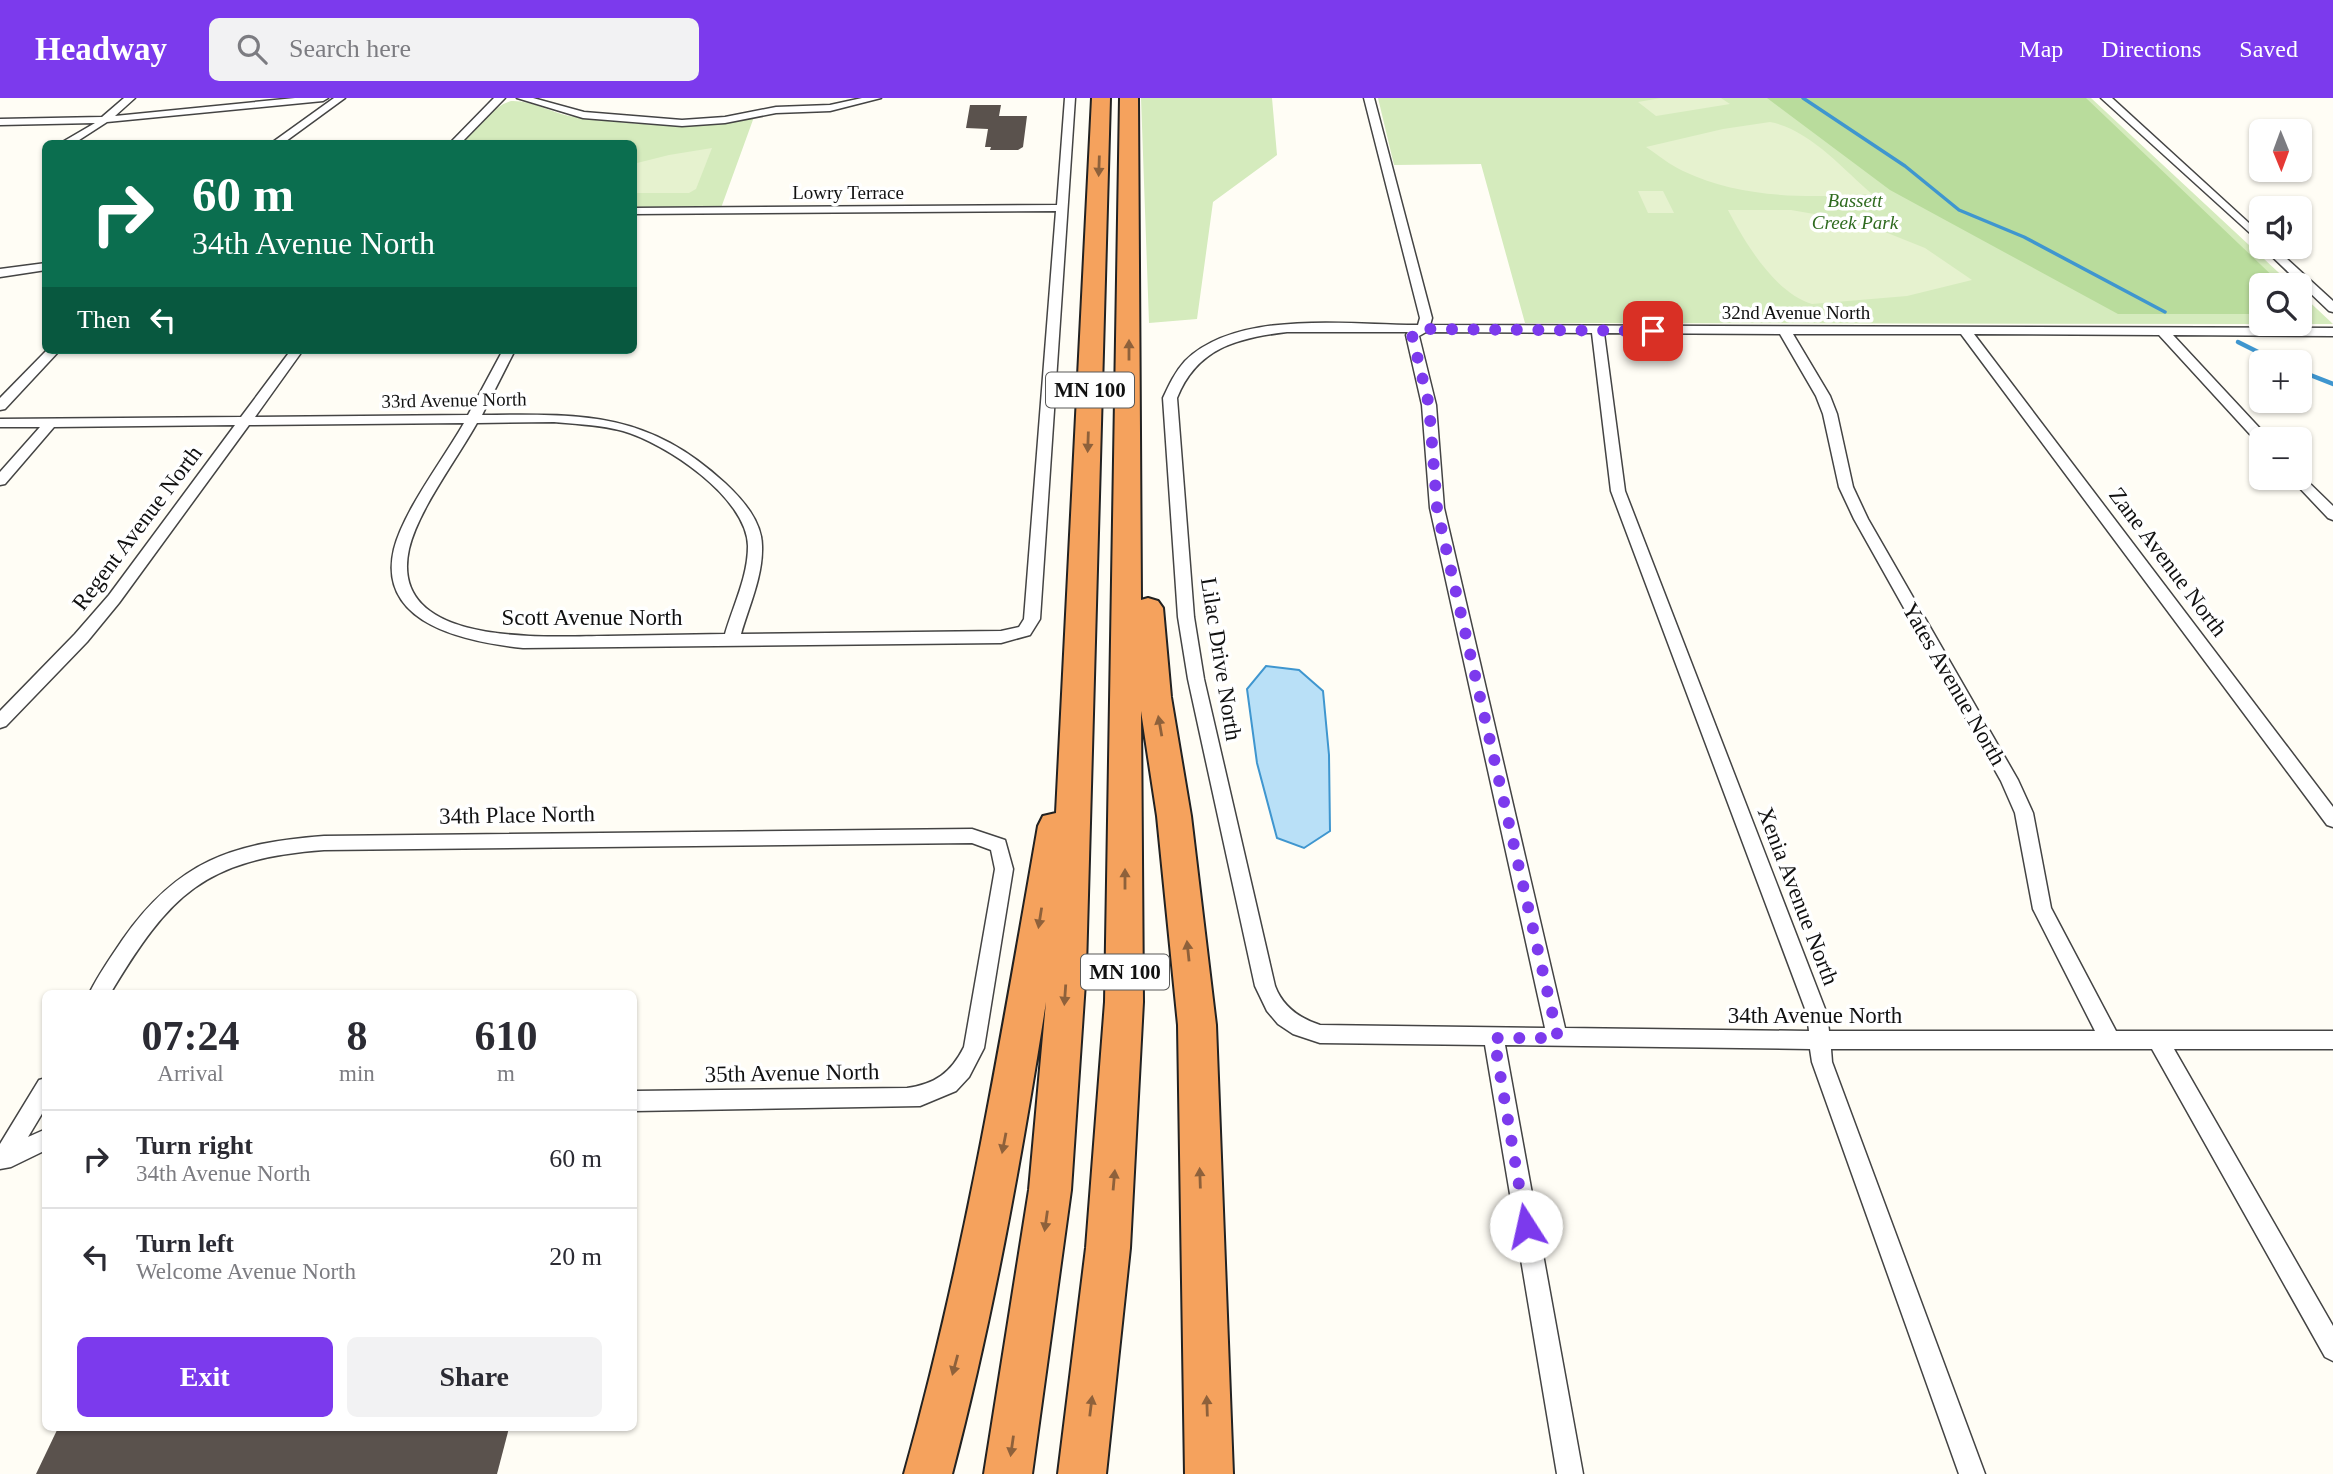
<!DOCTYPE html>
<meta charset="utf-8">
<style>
body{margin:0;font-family:"Times New Roman",serif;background:#f2f2f3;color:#2b2b33;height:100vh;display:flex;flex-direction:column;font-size:26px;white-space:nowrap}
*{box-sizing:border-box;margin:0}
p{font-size:23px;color:#7c7c81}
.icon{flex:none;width:38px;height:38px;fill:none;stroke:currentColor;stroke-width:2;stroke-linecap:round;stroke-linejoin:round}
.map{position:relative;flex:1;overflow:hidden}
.panel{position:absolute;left:42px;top:892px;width:595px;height:441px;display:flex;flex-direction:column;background:#fff;border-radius:10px;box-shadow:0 2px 5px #0004}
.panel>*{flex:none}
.banner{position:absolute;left:42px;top:42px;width:595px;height:214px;border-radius:10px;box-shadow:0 2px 5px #0004;background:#0b6e4f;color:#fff;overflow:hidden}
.needle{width:46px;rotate:179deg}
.fabs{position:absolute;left:2249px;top:21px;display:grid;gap:14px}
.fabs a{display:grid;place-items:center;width:63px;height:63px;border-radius:10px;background:#fff;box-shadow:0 2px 5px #0004;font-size:35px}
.pin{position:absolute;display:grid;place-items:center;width:60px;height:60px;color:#fff;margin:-30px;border-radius:14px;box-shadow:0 4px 10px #0006}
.me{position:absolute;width:77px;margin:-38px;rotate:350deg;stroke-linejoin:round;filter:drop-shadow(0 0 5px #0008)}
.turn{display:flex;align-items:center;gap:24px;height:147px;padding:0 35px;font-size:32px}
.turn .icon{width:91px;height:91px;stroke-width:2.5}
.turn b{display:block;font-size:49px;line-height:60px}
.then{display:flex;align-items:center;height:66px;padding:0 35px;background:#0003;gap:14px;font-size:26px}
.eta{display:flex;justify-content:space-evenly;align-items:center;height:119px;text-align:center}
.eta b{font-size:42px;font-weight:700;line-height:49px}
.primary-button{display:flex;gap:14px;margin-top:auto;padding:14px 35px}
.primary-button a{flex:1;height:80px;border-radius:10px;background:#7c3aed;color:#fff;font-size:28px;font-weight:700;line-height:80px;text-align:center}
.primary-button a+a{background:#f2f2f3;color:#2b2b33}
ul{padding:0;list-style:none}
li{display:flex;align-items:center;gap:21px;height:98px;padding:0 35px;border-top:2px solid #e1e1e2}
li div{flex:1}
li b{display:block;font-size:26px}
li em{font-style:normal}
header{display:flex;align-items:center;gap:42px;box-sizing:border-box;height:98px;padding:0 35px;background:#7c3aed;color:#fff}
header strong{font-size:33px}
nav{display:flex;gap:38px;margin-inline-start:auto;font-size:24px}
.search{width:490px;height:63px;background:#f2f2f3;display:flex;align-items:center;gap:18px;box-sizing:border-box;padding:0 24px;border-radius:10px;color:#7c7c81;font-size:26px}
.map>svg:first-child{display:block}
</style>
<header>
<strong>Headway</strong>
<div class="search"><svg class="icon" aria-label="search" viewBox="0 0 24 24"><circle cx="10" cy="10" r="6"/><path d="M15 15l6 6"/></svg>Search here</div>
<nav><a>Map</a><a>Directions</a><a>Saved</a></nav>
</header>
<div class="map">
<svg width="2333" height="1376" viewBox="0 0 2333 1376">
<rect width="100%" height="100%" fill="#fffdf5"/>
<!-- green -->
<g fill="#d5ebbd">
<path d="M1141,0h131l5,57 -64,47 -16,117 -48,4z"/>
<path d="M1378,0h713l201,187h-31v39h39v-31l33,31 -808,-1 -44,-159 -87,1z"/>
<path d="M511,3c20,-1 39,11 58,15 61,9 124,14 185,1l-33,91h-87v-64h-173c15,-14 30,-37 50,-43z"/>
</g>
<!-- forest -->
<path fill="#b9dc9c" d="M1767,0h319l196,187h-21v29h-143l-228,-124z"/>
<!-- pitch -->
<g fill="#e6f2cf">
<path d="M1661,0h60l9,6 -74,12 -18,-14z"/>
<path d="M1770,24c39,7 73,47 102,72 -63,4 -131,5 -189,-23 -13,-6 -25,-16 -37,-24l77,-18z"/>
<path d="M712,50l-16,41 -7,4h-55v-27l3,-3 32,-8z"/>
<path d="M1663,93l11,22h-26l-10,-22z"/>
<path d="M1728,112h63l69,12 65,26 47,32 -65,16 -95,8c-37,-11 -67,-61 -84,-94z"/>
</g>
<!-- water -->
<path fill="#b9e0f7" stroke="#3f96cf" stroke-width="2" d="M1266,568l33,4 24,21 6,64 1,76 -26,17 -27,-10 -20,-75 -10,-74z"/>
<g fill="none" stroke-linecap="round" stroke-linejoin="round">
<!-- stream-far1 -->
<path stroke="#3f96cf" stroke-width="3.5" d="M1803,0l102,68 54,44 65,27 141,75"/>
<!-- stream -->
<g stroke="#3f96cf" stroke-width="4.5">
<path d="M2238,244l40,20"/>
<path d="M2300,273l33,13"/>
</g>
</g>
<!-- building -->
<g fill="#5a524d">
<path d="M970,7h31l-2,11h28l-4,31 -5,3h-28l1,-3h-6l3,-18 -22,-1z"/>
<path d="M58,1330h451l-12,46h-461z"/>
</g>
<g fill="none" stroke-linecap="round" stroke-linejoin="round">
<!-- street casing -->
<g stroke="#444" stroke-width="3">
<g id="street">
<path d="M124,0h11l-20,18 180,-18h33l-5,3 -216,21 -34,22h-14l36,-21 -95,2v-6l102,-2z"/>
<path d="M334,0h11l-63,46h-12z"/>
<path d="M494,0h11l-45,46h-11z"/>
<path d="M517,0h16l51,14 98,8 43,-3 51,-10 54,-2 32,-7h19l-51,13 -54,2 -51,10 -43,3 -99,-8z"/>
<path d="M1065,0h10l-35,521 -10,16 -29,8 -478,5c-55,-6 -147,-23 -129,-99 10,-39 49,-89 70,-126l-215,2 -130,178 -32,39 -81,84 -6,2v-17l75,-77 34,-39 126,-170 -181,2 -49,57 -5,1v-13l40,-45h-40v-8l241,-2 50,-67h12l-48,67 213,-2 35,-65h12l-33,65c100,-1 165,-4 243,68 17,16 37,38 37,63 1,30 -13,60 -21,88l260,-3 18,-4 5,-8 32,-408 -422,3v-6l423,-3zM554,324c23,2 47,3 69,9 42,12 124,66 125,115 0,31 -15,60 -23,88 -39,1 -79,1 -118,2 -58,0 -220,13 -198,-87 9,-39 48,-90 68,-126z"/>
<path d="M1364,0h10l58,220 -2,7 903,3v8l-160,-1 94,101 2,3h-8v4l-4,-1 -98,-107 -185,-1 359,473v20l-6,-2 -366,-491h-168l37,62 7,18 16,73 15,32 150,261 15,33 18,95 65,123h217v18h-159l159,277v35l-8,-4 -173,-308h-321l1,13 153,412h-26l-147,-412 -2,-13 -305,-4 78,429h-26l-72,-429 -165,-2 -27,-9 -15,-10 -11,-13 -12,-25 -67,-307 -10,-62 -15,-219c6,-13 12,-26 22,-37 53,-52 164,-36 233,-36l2,-7zM1287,234h121l-2,3 16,70 8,103 115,520 -225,-3c-21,-7 -37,-18 -45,-39l-71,-307 -10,-62 -17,-219c20,-50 60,-60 110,-66zM1426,234l166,1 19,158 196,523 2,17 -244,-3 -121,-520 -8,-103 -17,-69zM1604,235l176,1 36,62 7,18 16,73 15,32 147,262 14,32 18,96 62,122h-266l-2,-17 -202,-523z"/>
<path d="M2101,0h11l149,136v9z"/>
<path d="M2262,149h12l59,54v11l-4,-1z"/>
<path d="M46,165v7l-46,7v-8z"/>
<path d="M47,252h13l-55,59 -5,1v-12z"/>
<path d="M2300,376l33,32v14l-5,-2 -35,-37 -2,-3h9z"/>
<path d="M972,731l33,11 8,29 -29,179 -15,29 -13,14 -36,15 -286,5v-20l273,-3c28,-4 44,-15 57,-41l31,-178 -4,-19 -19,-7 -648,7c-120,9 -154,44 -214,144h-21c9,-19 22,-37 34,-55 55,-78 109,-96 201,-103z"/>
<path d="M46,980v29l-18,30 18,-8v21l-35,17 -11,2v-25l39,-64z"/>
</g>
</g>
<!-- highway casing -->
<g stroke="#222" stroke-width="4">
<g id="highway">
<path d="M1092,0h18l-24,870 -15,222 -39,284h-48l45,-284 17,-188c-25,159 -53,316 -94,472h-48c60,-213 96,-430 134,-648l5,-10 13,-3z"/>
<path d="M1120,0h18l3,502 7,-2 10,3 5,7 8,89 20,119 25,209 17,449h-48l-7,-449 -21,-209 -16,-105 2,291 -13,246 -24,226h-48l28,-226 19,-246z"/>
</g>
</g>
<!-- street -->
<use href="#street" fill="#fff" fill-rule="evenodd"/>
<!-- highway -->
<use href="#highway" fill="#f5a25d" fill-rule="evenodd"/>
</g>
<!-- one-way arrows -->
<defs><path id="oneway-solid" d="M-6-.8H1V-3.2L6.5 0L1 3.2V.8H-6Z" transform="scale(1.75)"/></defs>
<g fill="#8e613b">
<use href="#oneway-solid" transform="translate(1099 68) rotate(92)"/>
<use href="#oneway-solid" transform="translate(1129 252) rotate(-90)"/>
<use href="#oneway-solid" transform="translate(1088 344) rotate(92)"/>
<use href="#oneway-solid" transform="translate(1160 628) rotate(-100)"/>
<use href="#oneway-solid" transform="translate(1125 781) rotate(-90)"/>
<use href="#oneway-solid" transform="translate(1040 820) rotate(99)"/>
<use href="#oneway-solid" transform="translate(1188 853) rotate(-96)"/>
<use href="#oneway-solid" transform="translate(1065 897) rotate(94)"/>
<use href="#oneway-solid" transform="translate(1004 1045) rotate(101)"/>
<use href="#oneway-solid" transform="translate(1200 1080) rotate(-92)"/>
<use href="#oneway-solid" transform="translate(1114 1082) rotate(-85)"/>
<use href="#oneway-solid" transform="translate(1046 1123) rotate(98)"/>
<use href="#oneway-solid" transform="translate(955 1267) rotate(105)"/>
<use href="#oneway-solid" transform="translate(1091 1308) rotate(-83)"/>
<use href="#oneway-solid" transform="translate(1207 1308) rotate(-92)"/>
<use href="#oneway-solid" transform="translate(1012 1348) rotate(98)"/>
</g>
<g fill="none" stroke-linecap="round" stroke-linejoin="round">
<!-- route -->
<path stroke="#7c3aed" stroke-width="12" stroke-dasharray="0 21.6" d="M1526,1128l-32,-188h64l-116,-507 -5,-23 -8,-103 -17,-70 11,-6 230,2"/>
</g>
<g text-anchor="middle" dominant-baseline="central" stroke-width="7" stroke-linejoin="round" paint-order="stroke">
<!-- far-street labels -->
<g font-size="19" fill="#111" stroke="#fff">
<text x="848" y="94">Lowry Terrace</text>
<text x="1796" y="214">32nd Avenue North</text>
<text transform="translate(454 302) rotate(-1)">33rd Avenue North</text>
</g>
<!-- far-park labels -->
<g font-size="19" font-style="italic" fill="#2f6b1f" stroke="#fff">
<text x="1855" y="102">Bassett<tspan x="1855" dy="22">Creek Park</tspan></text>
</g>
<!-- shield labels -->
<g fill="#fff" stroke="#585858" stroke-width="2">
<rect x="1046" y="274.5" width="88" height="35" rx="5"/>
<rect x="1081" y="856.5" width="88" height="35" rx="5"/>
</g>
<g font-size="21" font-weight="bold" fill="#111">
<text x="1090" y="292">MN 100</text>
<text x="1125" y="874">MN 100</text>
</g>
<!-- street labels -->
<g font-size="23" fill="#111" stroke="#fff">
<text transform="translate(137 430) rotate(-53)">Regent Avenue North</text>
<text transform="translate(2168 464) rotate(53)">Zane Avenue North</text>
<text x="592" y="519">Scott Avenue North</text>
<text transform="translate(1221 561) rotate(81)">Lilac Drive North</text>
<text transform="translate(1954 586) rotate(60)">Yates Avenue North</text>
<text transform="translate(517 717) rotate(-1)">34th Place North</text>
<text transform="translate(1798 798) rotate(69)">Xenia Avenue North</text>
<text x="1815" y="917">34th Avenue North</text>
<text transform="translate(792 975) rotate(-1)">35th Avenue North</text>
</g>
</g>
</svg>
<div class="fabs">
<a><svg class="needle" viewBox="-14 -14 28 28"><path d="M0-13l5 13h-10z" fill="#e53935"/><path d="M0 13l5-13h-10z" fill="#7c7c81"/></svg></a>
<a><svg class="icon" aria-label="sound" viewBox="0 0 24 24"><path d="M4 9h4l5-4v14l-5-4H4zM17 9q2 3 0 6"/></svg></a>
<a><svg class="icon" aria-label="search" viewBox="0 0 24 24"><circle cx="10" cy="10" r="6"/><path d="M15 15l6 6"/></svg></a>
<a>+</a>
<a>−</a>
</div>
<div class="pin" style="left:1653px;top:233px;background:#d93025"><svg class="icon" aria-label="arrive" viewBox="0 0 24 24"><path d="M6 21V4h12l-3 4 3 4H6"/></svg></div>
<svg class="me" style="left:1526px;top:1128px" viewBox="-20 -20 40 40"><circle r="19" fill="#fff"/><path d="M0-13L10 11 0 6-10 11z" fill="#7c3aed"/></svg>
<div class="banner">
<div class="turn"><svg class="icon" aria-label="right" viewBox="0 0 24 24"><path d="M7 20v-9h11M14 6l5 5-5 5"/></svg><div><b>60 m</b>34th Avenue North</div></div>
<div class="then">Then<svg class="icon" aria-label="left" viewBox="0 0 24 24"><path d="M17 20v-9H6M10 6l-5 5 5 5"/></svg></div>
</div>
<section class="panel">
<div class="eta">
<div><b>07:24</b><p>Arrival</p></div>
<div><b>8</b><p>min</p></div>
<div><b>610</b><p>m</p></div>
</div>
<ul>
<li><svg class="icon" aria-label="right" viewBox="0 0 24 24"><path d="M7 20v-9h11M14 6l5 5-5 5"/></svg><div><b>Turn right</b><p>34th Avenue North</p></div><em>60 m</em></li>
<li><svg class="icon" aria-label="left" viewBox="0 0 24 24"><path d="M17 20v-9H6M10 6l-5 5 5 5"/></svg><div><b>Turn left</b><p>Welcome Avenue North</p></div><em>20 m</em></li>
</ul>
<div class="primary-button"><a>Exit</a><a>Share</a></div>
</section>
</div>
